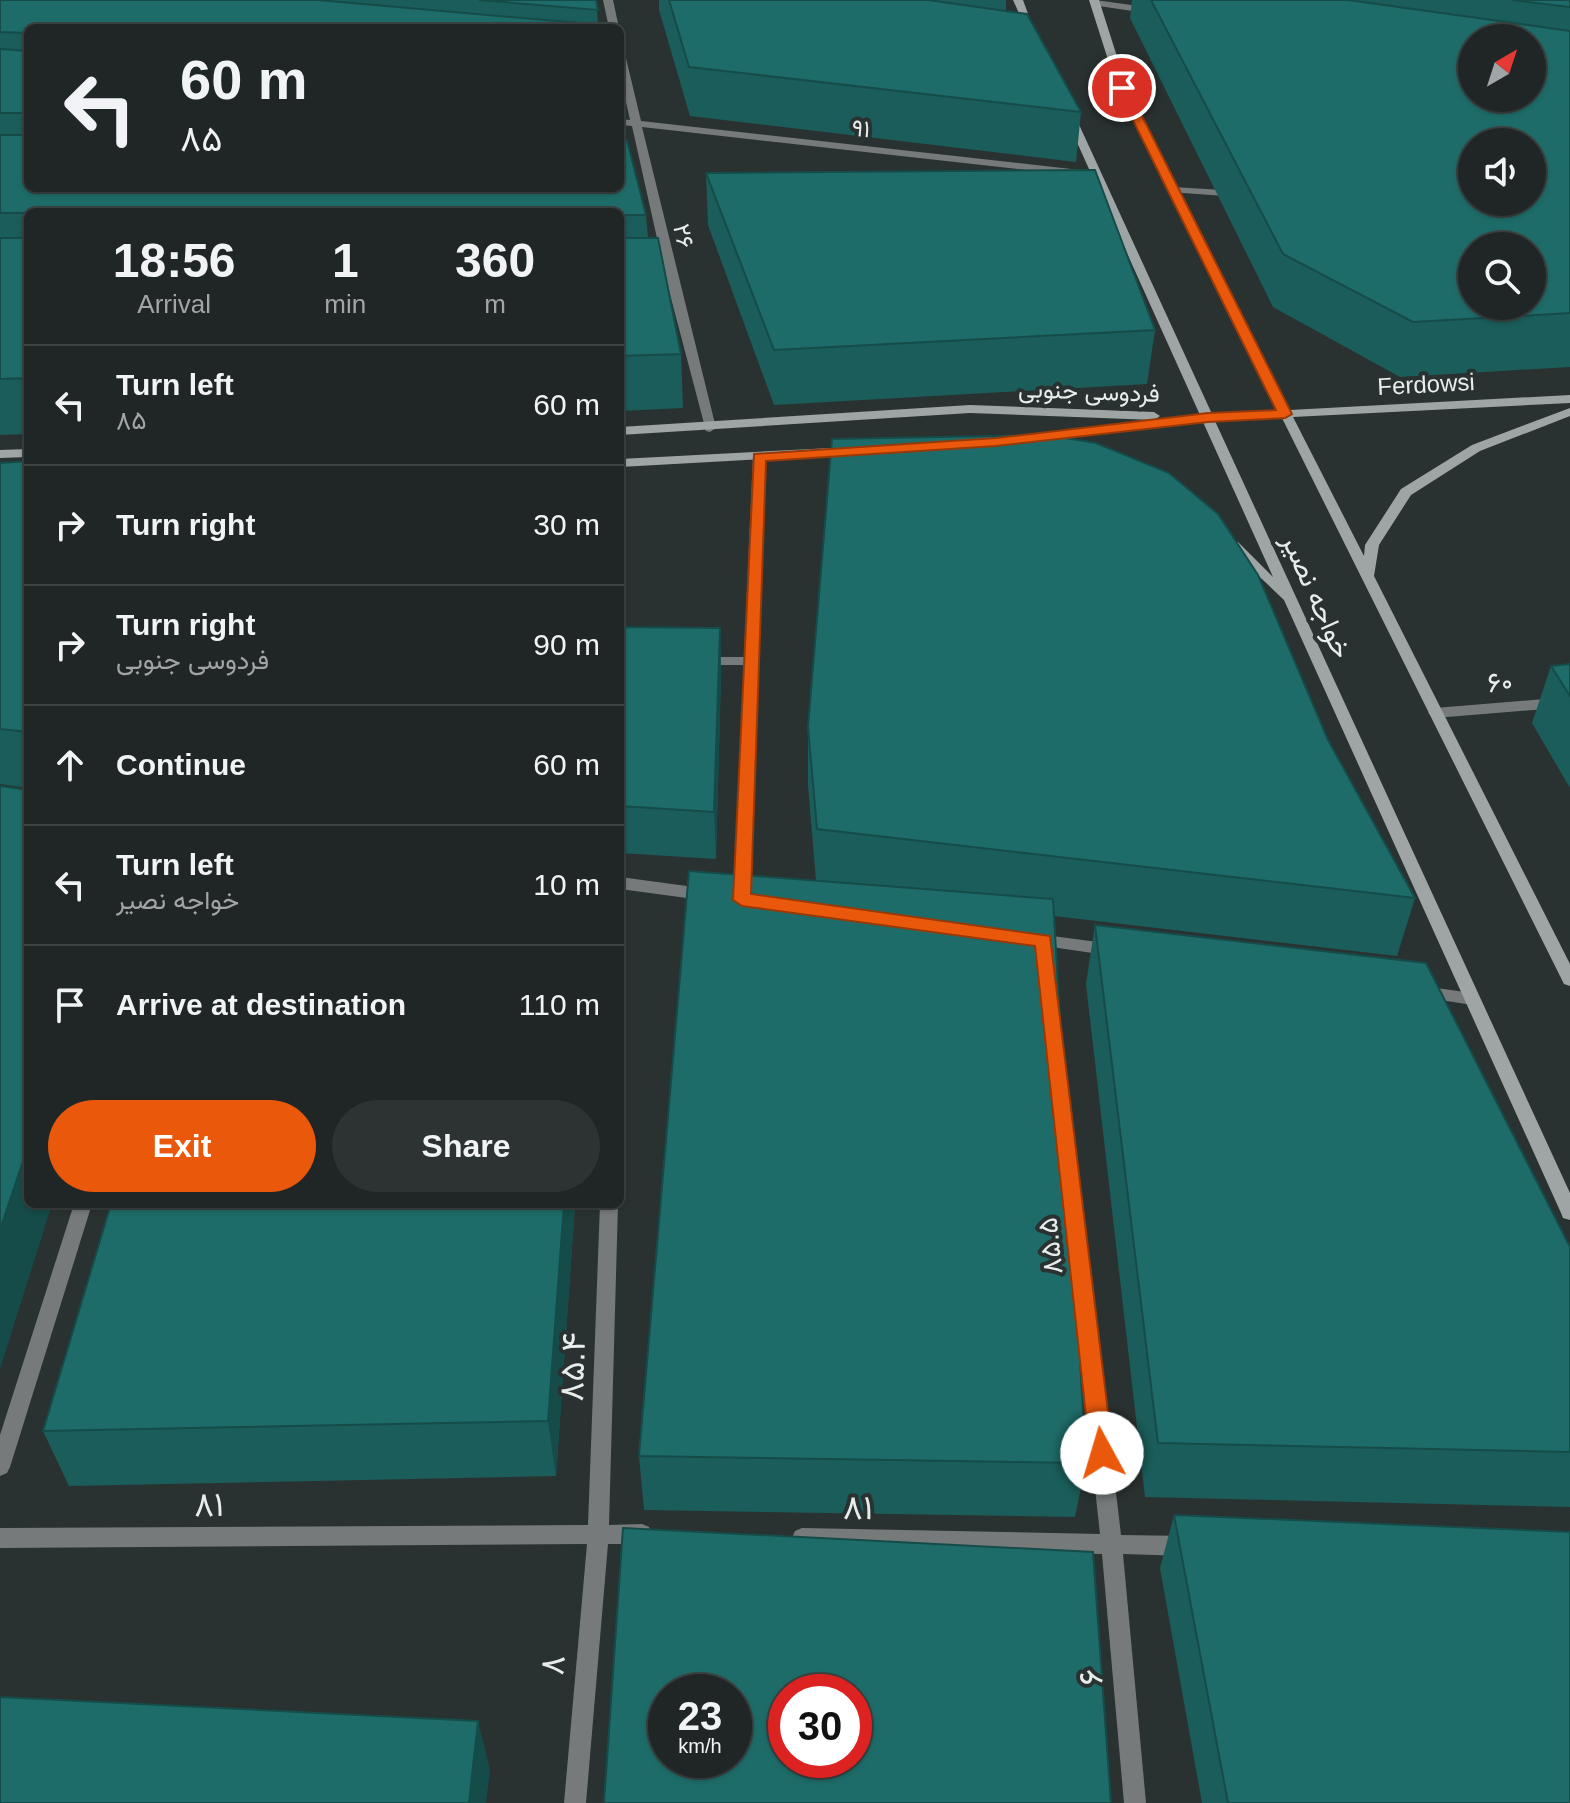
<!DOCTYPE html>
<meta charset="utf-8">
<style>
body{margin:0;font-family:Arial,Vazirmatn,sans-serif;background:#2d3232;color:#f1f3f6;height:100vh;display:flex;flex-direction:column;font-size:30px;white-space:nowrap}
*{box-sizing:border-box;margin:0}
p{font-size:26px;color:#a2a5a7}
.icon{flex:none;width:44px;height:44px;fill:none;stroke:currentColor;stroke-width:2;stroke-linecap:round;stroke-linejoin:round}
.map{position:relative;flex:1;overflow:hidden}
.side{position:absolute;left:24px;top:208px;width:600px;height:1000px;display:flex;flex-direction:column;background:#202625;border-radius:12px;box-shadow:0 2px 6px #0004,0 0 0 2px #3d4342}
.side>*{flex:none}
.hud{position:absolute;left:24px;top:24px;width:600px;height:168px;border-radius:12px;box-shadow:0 2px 6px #0004,0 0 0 2px #3d4342;background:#202625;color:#f1f3f6;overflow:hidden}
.needle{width:52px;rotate:39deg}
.fabs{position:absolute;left:1458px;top:24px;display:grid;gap:16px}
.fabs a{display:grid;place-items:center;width:88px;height:88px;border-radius:50%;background:#202625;box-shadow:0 2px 6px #0004,0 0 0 2px #3d4342;font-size:40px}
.speed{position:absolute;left:648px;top:1674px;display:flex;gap:16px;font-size:40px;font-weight:700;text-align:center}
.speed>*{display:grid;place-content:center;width:104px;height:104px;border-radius:50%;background:#202625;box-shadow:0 2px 6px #0004,0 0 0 2px #3d4342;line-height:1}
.speed small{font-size:20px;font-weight:400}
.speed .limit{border:12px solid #d22;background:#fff;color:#111}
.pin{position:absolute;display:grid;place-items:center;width:68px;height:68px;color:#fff;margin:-34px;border:4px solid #fff;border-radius:50%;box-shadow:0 2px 8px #0007}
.me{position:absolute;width:88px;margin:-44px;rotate:354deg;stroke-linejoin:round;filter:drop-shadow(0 0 6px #0008)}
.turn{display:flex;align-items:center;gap:28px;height:168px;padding:0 24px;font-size:36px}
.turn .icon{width:104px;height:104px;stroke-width:2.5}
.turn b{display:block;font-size:56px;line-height:68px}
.eta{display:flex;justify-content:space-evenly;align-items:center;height:136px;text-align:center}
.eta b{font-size:48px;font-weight:800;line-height:56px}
.cta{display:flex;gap:16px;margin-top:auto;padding:16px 24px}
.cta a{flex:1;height:92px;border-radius:48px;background:#ea580c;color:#fff;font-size:32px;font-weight:800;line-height:92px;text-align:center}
.cta a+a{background:#2d3232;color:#f1f3f6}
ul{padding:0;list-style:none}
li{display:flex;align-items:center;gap:24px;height:120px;padding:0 24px;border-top:2px solid #3d4342}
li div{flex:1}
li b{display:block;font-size:30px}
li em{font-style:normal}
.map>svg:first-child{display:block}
</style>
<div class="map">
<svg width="1570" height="1803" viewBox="0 0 1570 1803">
<rect width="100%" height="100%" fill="#2a3231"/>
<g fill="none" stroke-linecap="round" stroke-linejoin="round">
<!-- service -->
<path fill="#767a7a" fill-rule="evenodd" d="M1173,187l66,4 5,3 -5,3 -70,-5 -1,-2z"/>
<!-- minor -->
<g fill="#767a7a" fill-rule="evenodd">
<path d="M603,0h10l6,28h-10z"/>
<path d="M1095,0l58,8 5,3 -5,3 -61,-9 -2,-2z"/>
<path d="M620,51l5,3 16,67 439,49 5,3 -5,3 -438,-49 74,301 -6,4 -4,-1 -39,-148 -35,-157 -12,-1v-6l10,1 -10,-45z"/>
<path d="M759,453l6,4 -15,438 -8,6 -8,-6 10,-230h-43l-7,-4 7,-4h43l9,-200z"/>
<path d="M1570,697v10l-135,11 -7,-5 7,-5z"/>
<path d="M620,877l89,12 8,6 -8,6 -89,-12z"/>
<path d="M1037,934l76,10 8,6 -8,6 -82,-12 -2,-4 2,-4z"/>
<path d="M1422,986l50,7 6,2 2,4 -2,4 -6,2 -56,-9 -2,-4 2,-4z"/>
<path d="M1065,1126l6,2 3,5 47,402 65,1 7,3 3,7 -3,7 -7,3 -63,-2 23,249h-22l-22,-249 -300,-6 -7,-3 -3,-7 3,-7 7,-3 298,6 -44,-401 3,-5z"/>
<path d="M74,1204h18l-82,263 -3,6 -7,3v-41z"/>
<path d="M600,1204h18l-9,321 33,-1 7,3 3,7 -3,7 -7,3h-34l-22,259h-22l23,-259 -587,4v-20l588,-3z"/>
</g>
<!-- secondary -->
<g fill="#9ea5a4" fill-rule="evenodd">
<path d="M1013,0h10l12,33 -8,-2z"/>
<path d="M1089,0h10l28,88 163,322 280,-15v8l-277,14 71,139 1,-11 36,-56 71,-44 98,-37v8l-90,35 -69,44 -32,50 -5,31 196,388v22l-6,-2 -2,-4 -280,-562 -67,3 355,772v27l-7,-2 -2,-5 -277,-613 -58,-55 2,-3h10l35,35 -70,-155 -174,20 -6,-4 6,-4 171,-19 -134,-297 5,-3 5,3 136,296 66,-3 -161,-323z"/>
<path d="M970,405l184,7 6,4 -6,4 -184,-7 -350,22v-8z"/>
<path d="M851,447l4,1v6l-235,13v-8z"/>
<path d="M28,449v8l-28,1v-8z"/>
</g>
</g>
<!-- wall -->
<g fill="#1a5d5a">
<path d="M0,0h596l2,24 -570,4v160h592v-75l2,5 1,22 23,75 2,23 33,116 2,54 -63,3v-199h-592v222l-28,1z"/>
<path d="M659,0h347v11l75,101 -5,50 -386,-46 -31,-106z"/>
<path d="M1130,0h440v367l-170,10 -127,-70 -143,-289 2,-18z"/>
<path d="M706,173l449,157 -8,54 -373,21 -66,-180z"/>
<path d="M28,461v327l-28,-4v-321z"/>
<path d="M620,627l100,1 1,46 -5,185 -96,-6z"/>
<path d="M1570,664v124l-38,-65 19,-57z"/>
<path d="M808,727l520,13 87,158 -18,58 -343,-40 32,547 -11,54 -431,-7 -5,-54 177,-575 -8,-96z"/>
<path d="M1095,925l475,322v260l-425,-10 -59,-513z"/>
<path d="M111,1204h464l-19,272 -487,10 -26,-55z"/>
<path d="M1174,1515l396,288h-368l-42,-235z"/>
</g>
<!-- shaded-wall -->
<g fill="#154c4a">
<path d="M720,628l1,46 -5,185 -2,-47z"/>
<path d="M28,1146v58h24l-52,165v-139z"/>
<path d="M564,1204h11l-19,272 -8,-55z"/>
<path d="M478,1721l12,49 -4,33h-17z"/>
</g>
<!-- building -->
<g fill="#1e6c69" stroke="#154c4a" stroke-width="2" fill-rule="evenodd">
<path d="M0,0h318l284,25v3h-574v5l-28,-1z"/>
<path d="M479,0h117l2,10z"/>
<path d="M669,0h259l99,14 54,98 -392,-45z"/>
<path d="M1151,0h197l222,31v282l-157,9 -130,-68zM1472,38h60v60h-60zM1472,142h60v60h-60zM1472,246h60v60h-60z"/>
<path d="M1512,0h58v7z"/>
<path d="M0,49l28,2v62h-28z"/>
<path d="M0,135h28v53h592v-48h7l19,75h-26v-3l-620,1z"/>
<path d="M1095,170l60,160 -381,20 -68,-177z"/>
<path d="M0,238h28v140l-28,1z"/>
<path d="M620,238h38l23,116 -61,2z"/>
<path d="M1047,435l49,8 73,30 49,41 40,61 70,165 87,158 -598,-69 -9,-102 24,-288z"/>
<path d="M28,461v271l-28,-3v-266z"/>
<path d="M620,627l100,1 -6,184 -94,-6z"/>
<path d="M1570,664v32l-19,-30z"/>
<path d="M0,786l28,4v356l-28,84z"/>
<path d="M689,871l364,28 33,564 -447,-7z"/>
<path d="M1095,925l331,38 144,284v205l-412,-9z"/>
<path d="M111,1204h453l-16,217 -505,10z"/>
<path d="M1174,1515l396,17v271h-342z"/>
<path d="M623,1528l470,24 18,251h-507zM666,1692h68v68h-68zM786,1692h68v68h-68z"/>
<path d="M0,1697l478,24 -9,82h-469z"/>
</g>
<!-- route -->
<path fill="#ea580c" stroke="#983908" stroke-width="2" d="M1122,85l6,3 164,326 -7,4 -77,4 -212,24 -230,15 -15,433 299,42 63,517 -3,7 -8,3 -8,-3 -4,-7 -55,-507 -293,-40 -9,-6 21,-446 242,-16 212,-25 68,-3 -159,-322z"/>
<g text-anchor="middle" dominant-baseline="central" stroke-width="8" stroke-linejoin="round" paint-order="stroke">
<!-- far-street labels -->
<g font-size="24" fill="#e8edec" stroke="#2a3231">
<text transform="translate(861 128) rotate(6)">۹۱</text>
<text transform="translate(684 236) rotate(77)">۲۶</text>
<text transform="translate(1426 384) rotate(-3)">Ferdowsi</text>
<text transform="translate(1089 391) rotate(2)">فردوسی جنوبی</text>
</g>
<!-- street labels -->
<g font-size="28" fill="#e8edec" stroke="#2a3231">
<text transform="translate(1317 596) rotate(66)">خواجه نصیر</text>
<text transform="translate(1500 682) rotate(-5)">۶۰</text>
<text transform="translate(1050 1246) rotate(-96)">۸۵.۵</text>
</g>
<!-- near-street labels -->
<g font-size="34" fill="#e8edec" stroke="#2a3231">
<text transform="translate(572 1367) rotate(-88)">۸۵.۴</text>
<text transform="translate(209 1504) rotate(-1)">۸۱</text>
<text transform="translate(858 1507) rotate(1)">۸۱</text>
<text transform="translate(552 1665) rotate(-85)">۸</text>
<text transform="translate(1090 1677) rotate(-95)">۶</text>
</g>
</g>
</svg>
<div class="fabs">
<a><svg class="needle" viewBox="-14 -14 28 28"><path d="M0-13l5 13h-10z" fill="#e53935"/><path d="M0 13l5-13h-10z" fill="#a2a5a7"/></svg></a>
<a><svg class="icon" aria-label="sound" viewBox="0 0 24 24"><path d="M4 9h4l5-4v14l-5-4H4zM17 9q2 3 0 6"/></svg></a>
<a><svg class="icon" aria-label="search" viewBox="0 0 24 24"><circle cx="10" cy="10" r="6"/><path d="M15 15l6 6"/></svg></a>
</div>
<div class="speed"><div>23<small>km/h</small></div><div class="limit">30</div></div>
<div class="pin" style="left:1122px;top:88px;background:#d93025"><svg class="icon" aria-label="arrive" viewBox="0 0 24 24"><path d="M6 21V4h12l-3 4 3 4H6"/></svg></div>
<svg class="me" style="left:1102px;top:1453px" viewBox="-20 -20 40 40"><circle r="19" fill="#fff"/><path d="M0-13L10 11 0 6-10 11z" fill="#ea580c"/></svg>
<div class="hud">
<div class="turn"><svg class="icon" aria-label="left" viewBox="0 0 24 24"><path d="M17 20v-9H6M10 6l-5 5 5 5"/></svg><div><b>60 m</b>۸۵</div></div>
</div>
<section class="side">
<div class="eta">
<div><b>18:56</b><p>Arrival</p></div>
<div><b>1</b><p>min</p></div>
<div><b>360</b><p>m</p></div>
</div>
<ul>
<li><svg class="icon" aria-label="left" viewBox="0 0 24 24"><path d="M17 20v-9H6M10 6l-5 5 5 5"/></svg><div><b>Turn left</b><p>۸۵</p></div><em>60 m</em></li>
<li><svg class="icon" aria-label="right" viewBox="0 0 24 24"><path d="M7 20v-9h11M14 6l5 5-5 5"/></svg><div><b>Turn right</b></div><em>30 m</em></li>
<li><svg class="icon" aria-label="right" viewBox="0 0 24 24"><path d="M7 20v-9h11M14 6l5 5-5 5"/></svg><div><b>Turn right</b><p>فردوسی جنوبی</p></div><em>90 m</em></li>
<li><svg class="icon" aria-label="ahead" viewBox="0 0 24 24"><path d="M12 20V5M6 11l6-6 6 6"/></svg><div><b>Continue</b></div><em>60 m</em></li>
<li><svg class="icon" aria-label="left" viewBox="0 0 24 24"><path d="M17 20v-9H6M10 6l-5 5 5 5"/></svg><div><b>Turn left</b><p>خواجه نصیر</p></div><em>10 m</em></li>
<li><svg class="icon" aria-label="arrive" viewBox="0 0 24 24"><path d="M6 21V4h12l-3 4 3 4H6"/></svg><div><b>Arrive at destination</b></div><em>110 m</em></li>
</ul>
<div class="cta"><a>Exit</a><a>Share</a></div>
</section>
</div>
